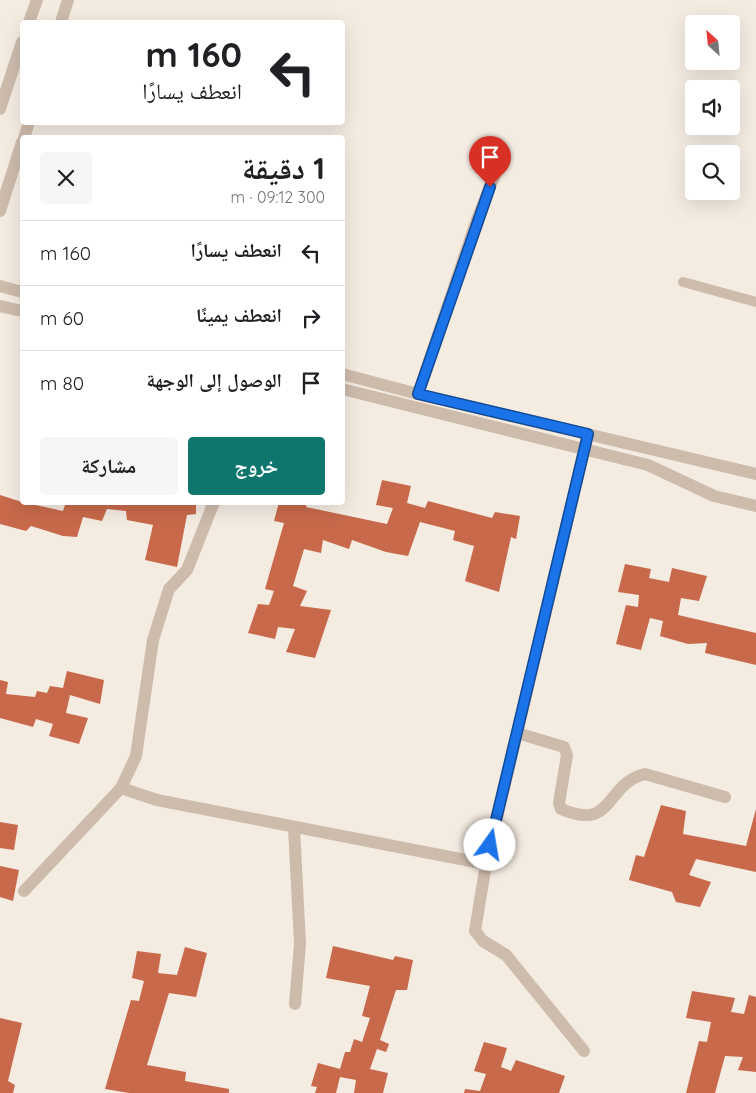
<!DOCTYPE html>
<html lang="ar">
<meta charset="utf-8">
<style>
body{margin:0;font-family:Quicksand,"Noto Naskh Arabic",sans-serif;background:#f6f6f6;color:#202124;direction:rtl;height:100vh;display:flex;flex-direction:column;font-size:19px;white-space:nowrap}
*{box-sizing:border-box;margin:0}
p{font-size:16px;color:#757577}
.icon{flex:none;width:28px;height:28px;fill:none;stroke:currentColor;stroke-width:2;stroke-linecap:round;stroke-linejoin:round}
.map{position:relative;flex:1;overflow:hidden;direction:ltr}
.drawer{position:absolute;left:20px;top:135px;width:325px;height:370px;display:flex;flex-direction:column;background:#fff;border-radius:5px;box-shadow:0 5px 20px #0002;direction:rtl}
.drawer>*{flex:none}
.hud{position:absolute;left:20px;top:20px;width:325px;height:105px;border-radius:5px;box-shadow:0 5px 20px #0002;direction:rtl;background:#fff;color:#202124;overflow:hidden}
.needle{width:32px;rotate:333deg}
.tools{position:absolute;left:685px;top:15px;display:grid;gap:10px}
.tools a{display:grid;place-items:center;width:55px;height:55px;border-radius:5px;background:#fff;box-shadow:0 5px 20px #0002;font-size:25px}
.pin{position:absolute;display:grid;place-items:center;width:42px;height:42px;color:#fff;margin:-51px -21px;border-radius:50% 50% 50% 0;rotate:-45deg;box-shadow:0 0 5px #0007}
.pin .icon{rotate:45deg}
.me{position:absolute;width:55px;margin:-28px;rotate:13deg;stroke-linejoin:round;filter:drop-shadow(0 0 4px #0008)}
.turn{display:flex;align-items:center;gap:18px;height:105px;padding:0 20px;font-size:22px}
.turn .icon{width:65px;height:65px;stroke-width:2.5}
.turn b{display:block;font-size:35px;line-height:42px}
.round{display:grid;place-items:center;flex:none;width:52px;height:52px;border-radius:5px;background:#f6f6f6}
.summary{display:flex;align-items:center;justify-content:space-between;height:85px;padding:0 20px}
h1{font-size:30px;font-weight:700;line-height:38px}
.primary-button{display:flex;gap:10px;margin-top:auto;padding:10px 20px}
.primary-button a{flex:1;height:58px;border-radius:5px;background:#0f766e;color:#fff;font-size:20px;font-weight:700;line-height:58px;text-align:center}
.primary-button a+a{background:#f6f6f6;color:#202124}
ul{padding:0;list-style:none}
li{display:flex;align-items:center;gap:15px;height:65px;padding:0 20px;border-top:1px solid #e0e0e0}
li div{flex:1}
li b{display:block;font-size:19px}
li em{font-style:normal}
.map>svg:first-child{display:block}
</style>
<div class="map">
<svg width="756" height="1093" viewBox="0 0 756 1093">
<rect width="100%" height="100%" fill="#f4ebe1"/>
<!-- building -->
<g fill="#c8694b">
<path d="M382,480l29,6 -4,17 18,5 3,-7 64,17 3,-6 25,4 -4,23 -5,-2 -12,55 -34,-11 9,-35 -21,-6 2,-9 -35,-9 -12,34 -22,-4 -34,-12 -3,9 -26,-9 -2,13 -17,-4 -11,37 14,5 -7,15 31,4 -16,48 -29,-6 9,-23 -17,-2 -3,12 -27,-6 10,-29 11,1 5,-14 -9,-2 19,-66 -10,-2 5,-19h28l-1,5 81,17 6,-16 -17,-3z"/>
<path d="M0,495l22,7 41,9 3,-9h130v12l-9,1 -10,52 -32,-7 8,-35 -26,-5 -1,-9 -19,-2 -5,12 -19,-4 -6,20 -14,-1 -32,-10 -5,5 -26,-7z"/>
<path d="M625,564l26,5 -2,9 20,4 3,-14 35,8 -8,25 -18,-3 -3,17 78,18v32l-51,-12 2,-10 -19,1 -28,-8 3,-15 -13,-3 -9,32 -25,-6 10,-39 12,2 1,-12 -21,-3z"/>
<path d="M67,671l37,9 -4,24 -30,-9 -4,18 22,5 -9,26 -30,-8 4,-12 -17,-5 -3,8 -33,-9v-38l8,2 -2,12 29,3 2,-6 10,2 3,-7 13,2z"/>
<path d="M661,805l25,6 -3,23 63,12 10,-37v63l-60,-13 -7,16 22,7 -11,25 -24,-5 -4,-10 -43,-12 7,-25 8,2z"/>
<path d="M0,822l18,3 -4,25 -14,-2z"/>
<path d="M0,866l19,4 -6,31 -13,-4z"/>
<path d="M333,946l60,14 2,-4 18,4 -6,30h-11l-16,50 9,4 -3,8 -9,-3 -7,20 18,4 -5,20h-29l2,-13 -16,-3 -4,16h-21l2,-6 -6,-1 7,-23 22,6 5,-17h5l4,-13 8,3 8,-24 -8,-2 8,-30 -44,-8z"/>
<path d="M185,947l22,6 -11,44 -27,-4 -22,72 39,7 -1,9 44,8v4h-100l-24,-4 26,-89 8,1 5,-20 -12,-3 5,-27 24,3 -3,19 19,2z"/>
<path d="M692,991l43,7 -4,14 13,2 5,-19 7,2v75l-18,-2 5,-13 -18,-1 -10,37h-29l13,-52 8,1 4,-20 -25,-4z"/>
<path d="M0,1018l22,5 -14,58 7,4 -2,8h-13z"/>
<path d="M484,1042l23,6 -6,19 10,4 5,-11 49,16 -6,17h-95l1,-4 15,2 6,-17 -12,-3z"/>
</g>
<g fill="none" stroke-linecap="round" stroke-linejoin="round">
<!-- lane -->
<path stroke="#cdbbac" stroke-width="10" d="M683,282l73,20"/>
<!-- street -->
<g stroke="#cdbbac" stroke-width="12">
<path d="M29,22l8,-22"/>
<path d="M61,22l7,-22"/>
<path d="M0,109l22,-67"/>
<path d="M24,138l5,-16"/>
<path d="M0,211l22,-69"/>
<path d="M0,286l22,6"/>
<path d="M0,306l22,5"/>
<path d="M342,374l76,20 338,80"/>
<path d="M342,389l306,76 66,31 42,10"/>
<path d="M418,394l58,-172 21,-53"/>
<path d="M214,502l-27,68 -18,19 -16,51 -17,116 -15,32 36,12 329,64"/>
<path d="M517,733l47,14 3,8 -8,48 2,6c54,23 43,-25 84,-35l80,23"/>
<path d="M294,828l6,116 -5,60"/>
<path d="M24,891l97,-103"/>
<path d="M584,1051l-78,-96 -23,-14 -8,-10 11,-67 102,-430"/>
</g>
</g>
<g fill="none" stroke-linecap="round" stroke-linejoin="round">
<!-- route casing -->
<g stroke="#114b97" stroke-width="12">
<path id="route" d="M490,187l-72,207 170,40 -98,411"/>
</g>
<!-- route -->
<use href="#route" stroke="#1a73e8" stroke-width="9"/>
</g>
</svg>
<div class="tools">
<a><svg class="needle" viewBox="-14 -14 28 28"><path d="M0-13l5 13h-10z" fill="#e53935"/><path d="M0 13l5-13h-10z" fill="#757577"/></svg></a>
<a><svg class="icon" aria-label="sound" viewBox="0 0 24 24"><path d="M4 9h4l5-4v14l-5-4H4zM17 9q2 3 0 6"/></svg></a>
<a><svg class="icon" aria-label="search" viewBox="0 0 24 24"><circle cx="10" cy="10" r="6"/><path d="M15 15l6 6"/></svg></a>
</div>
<div class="pin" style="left:490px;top:187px;background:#d93025"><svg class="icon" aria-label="arrive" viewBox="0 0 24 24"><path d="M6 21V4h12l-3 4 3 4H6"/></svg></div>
<svg class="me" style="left:490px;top:845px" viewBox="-20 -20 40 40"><circle r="19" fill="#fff"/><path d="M0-13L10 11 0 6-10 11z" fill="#1a73e8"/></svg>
<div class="hud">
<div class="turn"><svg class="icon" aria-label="left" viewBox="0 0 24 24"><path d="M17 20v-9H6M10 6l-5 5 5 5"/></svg><div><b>160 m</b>انعطف يسارًا</div></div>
</div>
<section class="drawer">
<div class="summary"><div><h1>1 دقيقة</h1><p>300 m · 09:12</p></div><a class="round"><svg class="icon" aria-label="close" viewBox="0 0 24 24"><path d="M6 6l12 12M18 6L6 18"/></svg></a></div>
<ul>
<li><svg class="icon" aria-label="left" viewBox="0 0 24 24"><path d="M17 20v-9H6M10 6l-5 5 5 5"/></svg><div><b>انعطف يسارًا</b></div><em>160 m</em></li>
<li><svg class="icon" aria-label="right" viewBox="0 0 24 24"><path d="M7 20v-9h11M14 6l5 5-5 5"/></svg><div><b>انعطف يمينًا</b></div><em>60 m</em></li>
<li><svg class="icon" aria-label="arrive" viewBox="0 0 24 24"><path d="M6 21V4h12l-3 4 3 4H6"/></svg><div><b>الوصول إلى الوجهة</b></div><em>80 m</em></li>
</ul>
<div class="primary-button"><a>خروج</a><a>مشاركة</a></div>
</section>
</div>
